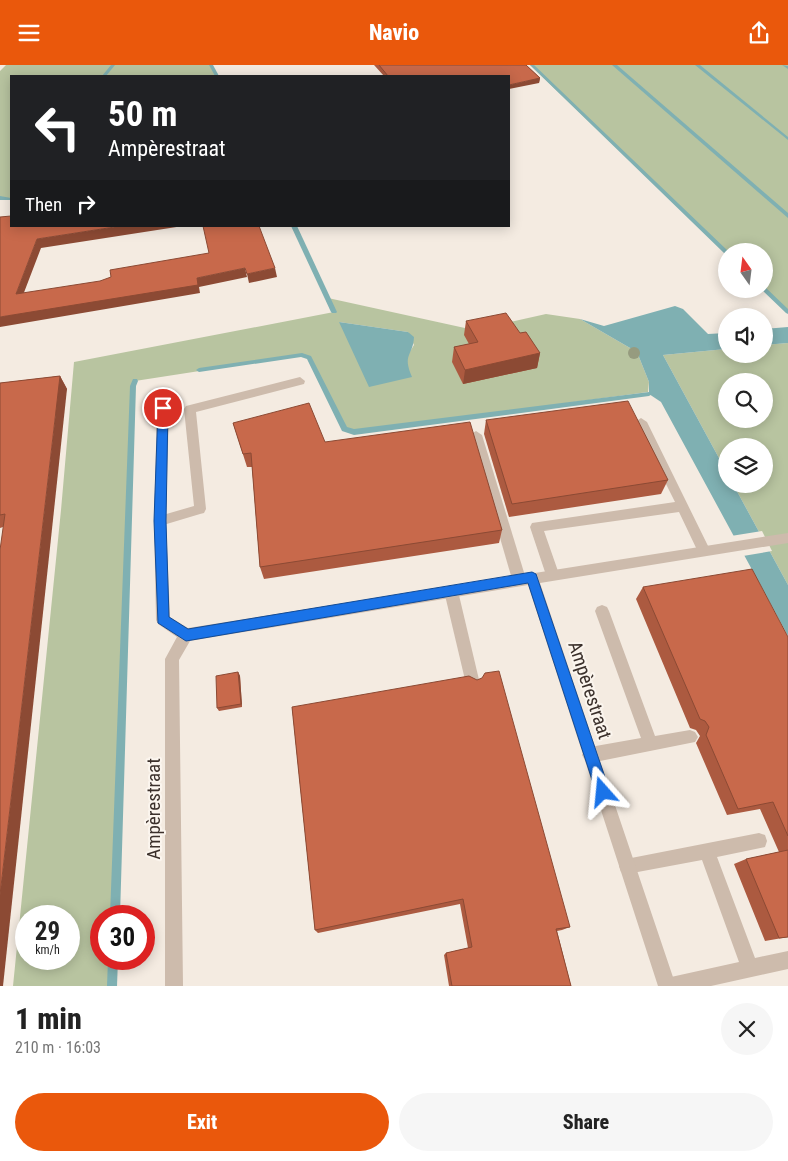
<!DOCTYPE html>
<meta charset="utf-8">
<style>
body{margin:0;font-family:"Roboto Condensed",sans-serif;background:#f6f6f6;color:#222;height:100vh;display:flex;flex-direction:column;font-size:19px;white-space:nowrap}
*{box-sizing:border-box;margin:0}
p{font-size:16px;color:#767676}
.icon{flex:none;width:28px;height:28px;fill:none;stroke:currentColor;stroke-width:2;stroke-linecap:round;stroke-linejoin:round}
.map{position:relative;height:921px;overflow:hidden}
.panel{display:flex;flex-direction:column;background:#fff;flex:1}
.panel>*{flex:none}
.banner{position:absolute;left:10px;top:10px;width:500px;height:152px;border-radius:0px;box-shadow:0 2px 12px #0003;background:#202124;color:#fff;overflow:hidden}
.needle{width:32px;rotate:346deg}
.fabs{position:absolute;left:718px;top:178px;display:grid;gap:10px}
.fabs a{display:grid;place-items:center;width:55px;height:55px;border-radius:50%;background:#fff;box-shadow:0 2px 12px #0003;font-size:25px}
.speed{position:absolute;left:15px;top:840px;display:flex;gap:10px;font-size:25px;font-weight:700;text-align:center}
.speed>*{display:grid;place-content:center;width:65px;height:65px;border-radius:50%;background:#fff;box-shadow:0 2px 12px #0003;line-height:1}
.speed small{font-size:12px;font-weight:400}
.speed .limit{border:8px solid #d22;background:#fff;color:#111}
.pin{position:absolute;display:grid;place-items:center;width:42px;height:42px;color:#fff;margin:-21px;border:2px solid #fff;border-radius:50%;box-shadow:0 1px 5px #0007}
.me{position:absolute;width:55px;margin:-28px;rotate:342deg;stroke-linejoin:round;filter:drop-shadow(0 0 4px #0008)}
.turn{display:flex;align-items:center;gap:18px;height:105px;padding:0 15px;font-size:22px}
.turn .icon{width:65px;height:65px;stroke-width:2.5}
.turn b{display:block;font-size:35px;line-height:42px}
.then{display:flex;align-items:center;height:48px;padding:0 15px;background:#0003;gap:10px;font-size:19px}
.round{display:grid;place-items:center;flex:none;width:52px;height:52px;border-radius:26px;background:#f6f6f6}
.overview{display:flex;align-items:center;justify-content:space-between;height:85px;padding:0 15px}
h1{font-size:30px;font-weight:800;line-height:38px}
.cta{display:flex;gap:10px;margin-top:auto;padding:10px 15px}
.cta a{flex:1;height:58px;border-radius:30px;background:#ea580c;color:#fff;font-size:20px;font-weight:800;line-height:58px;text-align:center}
.cta a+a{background:#f6f6f6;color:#222}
header{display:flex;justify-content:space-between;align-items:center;height:65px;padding:0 15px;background:#ea580c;color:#fff;font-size:22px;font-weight:800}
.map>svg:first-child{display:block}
</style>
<header><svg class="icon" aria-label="menu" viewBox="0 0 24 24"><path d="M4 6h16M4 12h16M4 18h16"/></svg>Navio<svg class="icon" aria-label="share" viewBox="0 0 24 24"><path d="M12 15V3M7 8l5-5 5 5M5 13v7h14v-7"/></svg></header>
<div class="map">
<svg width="788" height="921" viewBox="0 0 788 921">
<rect width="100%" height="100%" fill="#f4ebe1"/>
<!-- green -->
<g fill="#b8c4a0" fill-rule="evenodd">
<path d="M6,0h204l6,11h-205v123h-11v-128z"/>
<path d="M530,0h258v247l-24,-23v-38l-38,2z"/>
<path d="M328,233l146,32 72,-16 34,5 57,33 12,30 -1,10 -294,40 -10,-3 -35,-70 -7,-4 -167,26 -2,5 -18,530h-14v43h12l-1,27h-99l48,-476 13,-148 260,-50zM339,257l69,10 6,13 -6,10 -2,9zM26,851h43v43h-43z"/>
<path d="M788,278v242l-55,-101h31v-38h-38v25l-63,-116 63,-6v5h38v-9zM726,316h38v38h-38z"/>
</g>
<!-- water -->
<g fill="#7fb0b2">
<path d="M675,241l8,3 25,25 18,-1v16l-63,6 63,116v13h7l55,101v51l-127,-234 -12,-8v-12l-12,-30 -57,-33 24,7z"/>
<path d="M339,257l69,10 6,5c-1,20 -12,16 -2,40l-43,10z"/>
<path d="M788,262v16l-24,2v-16z"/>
</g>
<!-- pier -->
<path fill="#f4ebe1" d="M762,466l10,20 -29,5 -12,-20z"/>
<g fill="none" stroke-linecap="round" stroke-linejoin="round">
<!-- stream -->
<g fill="#7fb0b2" fill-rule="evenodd">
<path d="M111,0h4l-9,11h-4z"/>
<path d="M209,0h4l6,11h-4z"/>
<path d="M530,0h4l194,186h-2v3l-2,-1z"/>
<path d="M612,0h5l171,148v5z"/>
<path d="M695,0h5l88,72v3z"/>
<path d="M782,0l6,1v3z"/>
<path d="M0,131l11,2v2h-11z"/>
<path d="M291,161h6l40,86 -1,1h-4l-1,-1z"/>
<path d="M764,222l2,1 22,21v5l-2,-1 -24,-23 -1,-1h3z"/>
<path d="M302,288l9,3 36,71 7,2 295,-37 3,2 -3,2 -295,39 -12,-4 -35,-72 -6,-2 -102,15 -3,-2 3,-2z"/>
<path d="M133,314h4l1,2 -2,5 -16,530h-10l20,-530z"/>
<path d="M108,894h10l-1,27h-10z"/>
</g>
<!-- service -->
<g fill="#cdbbac" fill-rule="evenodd">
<path d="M300,312l5,4 -1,3 -108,28 10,97 -2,4 -4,1 -40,12 -4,-1 -2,-4 2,-4 38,-11 -10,-97 2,-3z"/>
<path d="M641,353l6,4 63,128 -1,4 -5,1 -5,-1 -20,-42 -135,19 15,43 -2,4 -5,2 -5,-2 -17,-51 2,-4 143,-21 -40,-80z"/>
<path d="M476,366l6,4 44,144 -2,4 -5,2 -5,-2 -2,-4 -42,-144z"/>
<path d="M451,520l5,2 2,4 22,93 -2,5 -5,2 -5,-2 -2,-5 -22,-93 2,-4z"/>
<path d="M602,540l5,2 2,4 46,125 35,-6 5,2 3,5 -3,5 -105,21 -5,-3 -3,-5 3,-5 5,-3 51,-9 -46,-127 2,-4z"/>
<path d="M759,768l6,2 2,6 -2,6 -48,10 38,101 33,-7v18l-77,17h-49l3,-6 6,-3 68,-15 -37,-102 -75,14 -6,-2 -2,-6 2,-6z"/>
</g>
<!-- minor -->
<path fill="#cdbbac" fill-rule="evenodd" d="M163,339l6,4 -3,113 4,96 18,11 600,-95v10l-248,40 136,403h-18l-130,-401 -338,56 -11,19 4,326h-18v-327l12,-22 -19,-13 -2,-4 -2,-99 3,-113z"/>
</g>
<!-- trees -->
<circle fill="#969b7f" cx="634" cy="288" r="6"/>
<!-- wall -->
<g fill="#ac5a40">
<path d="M374,0h152l14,13 -1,5 -30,-7h-125z"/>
<path d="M466,256l54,12 20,20 -3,15 -74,16 -11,-22 2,-15 15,-3 -5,-9z"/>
<path d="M60,311l7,13 -64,138 -3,1v-145z"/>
<path d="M486,355l182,60 -7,14 -152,23 -25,-83z"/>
<path d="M233,358l92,19 177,88 -3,13 -235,36 -4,-12 -8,-100h-5z"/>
<path d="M643,522l145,50v300l-23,4 -31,-77 12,-5 33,-7 -19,-43 -33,6 -31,-72 4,-7 -4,-6 -6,-2 -54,-129z"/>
<path d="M238,607l2,4 2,31 -23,4 -2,-3z"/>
<path d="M292,642l278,220 -8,3 -5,1 14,55h-122l-5,-31 2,-2 22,-5 -8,-44 -142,29 -3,-3z"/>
</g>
<!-- shaded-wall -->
<g fill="#8c4a34">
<path d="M540,13l-1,5 -30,6v-4z"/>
<path d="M121,161h62l-142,22 -21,55 -4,-9 21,-55z"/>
<path d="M245,203l2,9 -48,10 1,6 -200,34v-10l197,-39z"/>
<path d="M275,203l2,9 -28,6 -2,-9z"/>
<path d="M540,288l-3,15 -74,16 2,-14z"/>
<path d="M60,311l7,13 -64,597h-3v-91z"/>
<path d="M238,607l2,4 2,31 -1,-3z"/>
</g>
<!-- building -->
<g fill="#c8694b" stroke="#8c4a34">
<path d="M379,0h147l14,13 -31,7v-9h-121z"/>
<path d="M11,151v10h110l-84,13 -21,55 84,-13 11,-4 -1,-7 99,-17 -6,-27h56l16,42 -28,6 -2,-6 -48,10 1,7 -198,32v-100z"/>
<path d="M506,248l14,20 6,-1 14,21 -75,17 -11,-23 24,-5 -12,-21z"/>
<path d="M60,311l-60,519v-345l5,-36 -5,1v-132z"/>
<path d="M628,336l40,79 -156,24 -26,-84z"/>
<path d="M309,338l16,39 145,-20 32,108 -242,37 -9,-114 -8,1 -10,-31z"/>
<path d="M752,504l36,68v199l-15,-34 -35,7 -32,-74 3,-8 -4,-6 -5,-2 -57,-132z"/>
<path d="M499,606l71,256 -14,2 15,57h-119l-6,-33 26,-6 -9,-48 -148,31 -23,-223 177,-31 8,4 5,-2 3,-5z"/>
<path d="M238,607l3,32 -24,4 -1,-32z"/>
<path d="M788,785v87l-9,1 -33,-79z"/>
</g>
<!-- route -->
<path fill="#1a73e8" stroke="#114b97" d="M163,339l5,4 -2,113 3,96 19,12 344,-57 4,2 74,218 -2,5 -5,2 -5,-2 -2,-5 -68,-209 -342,58 -28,-18 -4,-102 4,-113z"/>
<g text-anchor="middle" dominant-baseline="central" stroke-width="4" stroke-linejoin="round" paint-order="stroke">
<!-- near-street labels -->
<g font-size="19" fill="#3b302b" stroke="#fbf5ee">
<text transform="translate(590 625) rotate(72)">Ampèrestraat</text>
<text transform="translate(153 744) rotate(-90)">Ampèrestraat</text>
</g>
</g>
</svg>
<div class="fabs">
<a><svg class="needle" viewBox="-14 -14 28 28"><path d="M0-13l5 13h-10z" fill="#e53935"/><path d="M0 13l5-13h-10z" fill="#767676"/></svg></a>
<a><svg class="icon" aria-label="sound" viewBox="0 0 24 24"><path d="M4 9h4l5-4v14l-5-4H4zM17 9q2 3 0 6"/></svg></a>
<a><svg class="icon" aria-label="search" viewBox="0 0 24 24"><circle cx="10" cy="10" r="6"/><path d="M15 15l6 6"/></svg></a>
<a><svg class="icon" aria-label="layers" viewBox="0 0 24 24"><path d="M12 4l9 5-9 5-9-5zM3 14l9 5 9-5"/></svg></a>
</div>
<div class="speed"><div>29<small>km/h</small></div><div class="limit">30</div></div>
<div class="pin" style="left:163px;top:343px;background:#d93025"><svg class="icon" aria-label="arrive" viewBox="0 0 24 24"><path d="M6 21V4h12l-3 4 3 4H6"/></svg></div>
<svg class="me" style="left:603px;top:727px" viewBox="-20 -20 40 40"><path d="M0-17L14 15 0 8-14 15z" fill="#1a73e8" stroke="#fff" stroke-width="4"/></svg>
<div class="banner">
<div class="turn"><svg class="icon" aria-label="left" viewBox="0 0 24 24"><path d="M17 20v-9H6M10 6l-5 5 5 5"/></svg><div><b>50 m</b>Ampèrestraat</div></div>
<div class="then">Then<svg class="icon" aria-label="right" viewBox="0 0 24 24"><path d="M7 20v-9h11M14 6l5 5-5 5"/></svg></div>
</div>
</div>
<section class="panel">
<div class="overview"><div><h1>1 min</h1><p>210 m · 16:03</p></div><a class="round"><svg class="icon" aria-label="close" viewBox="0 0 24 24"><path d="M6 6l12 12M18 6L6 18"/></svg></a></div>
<div class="cta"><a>Exit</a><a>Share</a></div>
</section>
